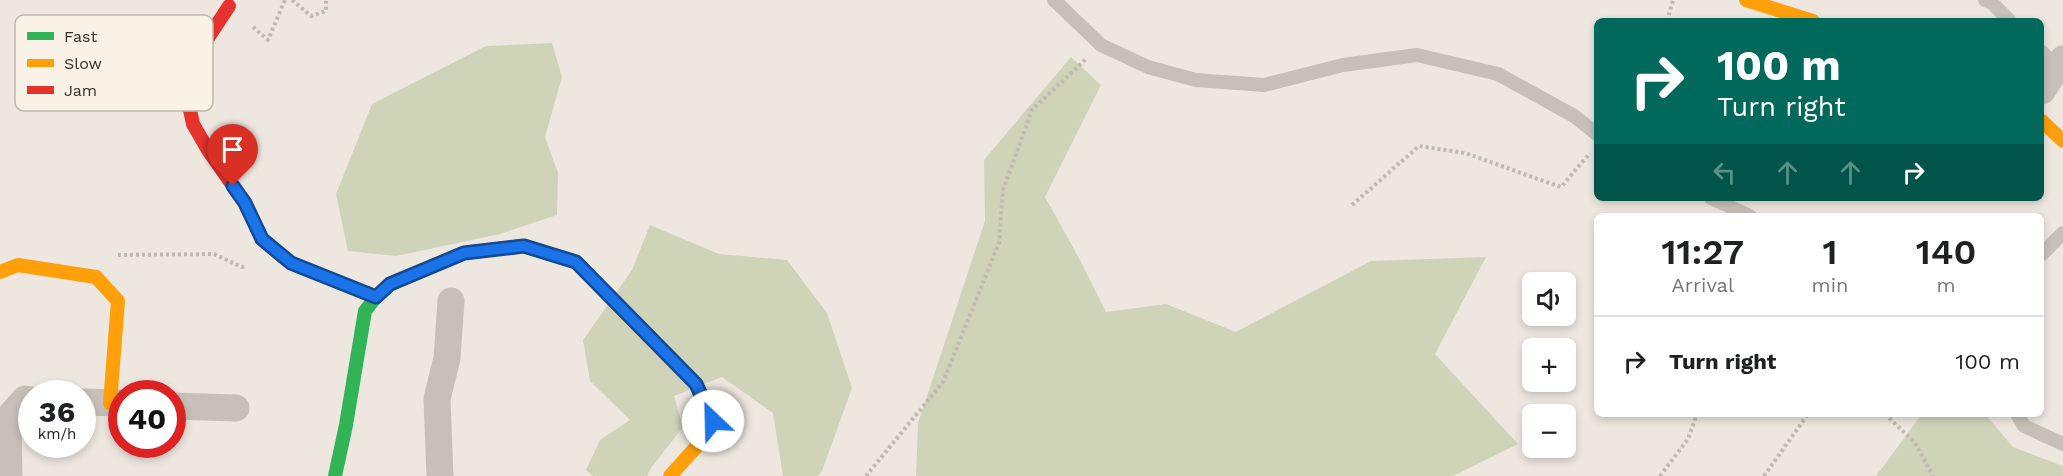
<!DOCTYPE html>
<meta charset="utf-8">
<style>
body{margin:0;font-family:"Work Sans",sans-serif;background:#f2f2f2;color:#202124;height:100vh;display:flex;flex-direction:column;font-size:22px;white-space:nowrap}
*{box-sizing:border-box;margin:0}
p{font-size:20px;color:#757577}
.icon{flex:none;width:33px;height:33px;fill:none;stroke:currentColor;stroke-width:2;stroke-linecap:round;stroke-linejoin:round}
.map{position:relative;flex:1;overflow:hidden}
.panel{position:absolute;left:1594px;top:213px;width:450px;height:204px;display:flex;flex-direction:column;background:#fff;border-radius:9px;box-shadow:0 3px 9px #0003}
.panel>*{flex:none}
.hud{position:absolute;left:1594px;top:18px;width:450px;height:183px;border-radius:9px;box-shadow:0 3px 9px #0003;background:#00695c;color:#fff;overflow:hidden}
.controls{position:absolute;left:1522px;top:272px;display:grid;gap:12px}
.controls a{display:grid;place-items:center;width:54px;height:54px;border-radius:9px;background:#fff;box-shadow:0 3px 9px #0003;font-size:30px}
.speed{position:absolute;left:18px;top:380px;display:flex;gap:12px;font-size:30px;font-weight:700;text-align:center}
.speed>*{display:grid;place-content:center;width:78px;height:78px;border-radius:50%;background:#fff;box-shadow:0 3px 9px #0003;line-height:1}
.speed small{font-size:15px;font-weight:400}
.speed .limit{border:9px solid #d22;background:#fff;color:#111}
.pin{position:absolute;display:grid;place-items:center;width:51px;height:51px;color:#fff;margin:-62px -26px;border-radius:50% 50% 50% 0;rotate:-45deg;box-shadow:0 0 6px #0007}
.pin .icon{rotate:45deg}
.me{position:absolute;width:66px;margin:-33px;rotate:336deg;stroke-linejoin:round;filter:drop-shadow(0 0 4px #0008)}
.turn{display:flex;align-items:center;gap:21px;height:126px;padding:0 24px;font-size:27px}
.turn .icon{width:78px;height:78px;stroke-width:2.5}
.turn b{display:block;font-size:42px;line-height:51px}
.lanes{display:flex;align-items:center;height:57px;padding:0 24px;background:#0003;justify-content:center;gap:30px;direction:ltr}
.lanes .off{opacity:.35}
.eta{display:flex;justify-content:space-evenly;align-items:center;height:102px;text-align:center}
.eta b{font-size:36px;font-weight:600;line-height:42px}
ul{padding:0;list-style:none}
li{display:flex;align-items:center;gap:18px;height:90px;padding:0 24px;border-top:2px solid #e0e0e0}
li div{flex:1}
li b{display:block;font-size:22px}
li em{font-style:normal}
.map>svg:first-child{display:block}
</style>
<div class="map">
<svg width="2063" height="476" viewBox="0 0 2063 476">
<rect width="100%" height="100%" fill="#eee7e0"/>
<!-- green -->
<g fill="#cfd4b9">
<path d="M552,43l10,34 -17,60 13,36 -1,42 -57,19 -104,22 -48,-5 -12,-57 36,-90 114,-58z"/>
<path d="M1071,57l30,28 -56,112 34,61 27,54 60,-8 70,28 135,-71 115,-4 -51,97 83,90 -65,32h-537l2,-53 67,-202 -1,-61z"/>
<path d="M650,225l69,29 68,6 40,53 25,75 -30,83 -5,5h-34l-10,-63 -51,-36 -48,19 9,31 -32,41 -4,8h-54l-7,-6 14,-30 30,-20 -40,-39 -7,-41 49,-70z"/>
<path d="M1922,414h63l28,33 50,19v10h-187z"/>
</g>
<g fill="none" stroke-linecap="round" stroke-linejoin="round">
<!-- path -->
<g stroke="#c0b8b1" stroke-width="4" stroke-dasharray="3 3" stroke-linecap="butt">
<path d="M292,0l19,16 15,-5v-11"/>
<path d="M1667,21l6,-21"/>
<path d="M170,24l10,-3"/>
<path d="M253,27l15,13 17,-40"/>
<path d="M1352,205l67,-59 46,7 96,34 29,-34"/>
<path d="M118,255l96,-1 28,13 3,-1"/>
<path d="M1885,414l30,29 18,33"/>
<path d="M866,476l77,-94 56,-139 4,-53 29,-80 55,-52"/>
<path d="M1660,476l28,-37 9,-25"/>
<path d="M1764,476l44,-62"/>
</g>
<!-- lane -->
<g stroke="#c7c0b9" stroke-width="14">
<path d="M1054,0l47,45 47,22 48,13 68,5 79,-20 74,-10 81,19 76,42 24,19"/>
<path d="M1985,0l7,3 18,18"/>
<path d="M2042,52l15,16"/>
<path d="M1711,198l39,18"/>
<path d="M2042,254l21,-21"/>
<path d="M2017,414l7,12 39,18"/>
</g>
<!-- street -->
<g stroke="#c7c0b9" stroke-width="27">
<path d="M2042,91l21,-32"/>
<path d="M82,402l40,1"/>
<path d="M172,406l64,2"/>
<path d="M9,476l-1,-58 17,-19 7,1"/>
<path d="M440,476l-3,-77 10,-41 4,-57"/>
</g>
<!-- fast -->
<g stroke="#30b455" stroke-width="14">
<path d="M283,257l8,6 85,34"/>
<path d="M335,476l11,-51 19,-114 11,-14 15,-13 73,-31 59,-7 10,3"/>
</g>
<!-- slow -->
<g stroke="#ff9f0a" stroke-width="14">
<path d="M1746,0l67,21"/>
<path d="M2042,121l21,20"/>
<path d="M533,249l43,13 120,122 17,37 -16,25 -27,30"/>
<path d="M0,272l18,-7 78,12 22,24 -8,102"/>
</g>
<!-- jam -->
<path stroke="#e5322d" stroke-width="14" d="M229,6l-38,58 -5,27 7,33 15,26 37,53 17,36 21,18"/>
</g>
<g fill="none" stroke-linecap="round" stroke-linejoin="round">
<!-- route casing -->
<g stroke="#114b97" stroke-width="15">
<path id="route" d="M233,186l12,17 17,36 29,24 85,34 14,-13 74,-31 60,-7 52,16 120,122 17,37"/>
</g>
<!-- route -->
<use href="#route" stroke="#1a73e8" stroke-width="10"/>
</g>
<!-- legend -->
<rect x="15" y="15" width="198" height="96" rx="9" fill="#fbf2e7" stroke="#c0b7ad" stroke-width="1.5"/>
<rect x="27" y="32" width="27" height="8" fill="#30b455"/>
<rect x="27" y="59" width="27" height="8" fill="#ff9f0a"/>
<rect x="27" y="86" width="27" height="8" fill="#e5322d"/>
<g font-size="16" fill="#382d27">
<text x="64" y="42">Fast</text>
<text x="64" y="69">Slow</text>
<text x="64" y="96">Jam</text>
</g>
</svg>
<div class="controls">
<a><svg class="icon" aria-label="sound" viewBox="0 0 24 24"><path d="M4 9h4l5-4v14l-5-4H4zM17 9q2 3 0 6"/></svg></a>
<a>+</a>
<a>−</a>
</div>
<div class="speed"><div>36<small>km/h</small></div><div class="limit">40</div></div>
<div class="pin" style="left:233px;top:186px;background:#d93025"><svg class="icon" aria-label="arrive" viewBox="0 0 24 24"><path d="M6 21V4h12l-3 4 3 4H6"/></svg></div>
<svg class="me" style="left:713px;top:421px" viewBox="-20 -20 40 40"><circle r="19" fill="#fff"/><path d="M0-13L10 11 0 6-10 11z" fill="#1a73e8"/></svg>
<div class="hud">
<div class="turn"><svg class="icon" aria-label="right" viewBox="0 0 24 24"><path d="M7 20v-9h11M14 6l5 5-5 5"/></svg><div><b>100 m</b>Turn right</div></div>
<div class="lanes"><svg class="icon off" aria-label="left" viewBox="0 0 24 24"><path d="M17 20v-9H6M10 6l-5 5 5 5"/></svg><svg class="icon off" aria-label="ahead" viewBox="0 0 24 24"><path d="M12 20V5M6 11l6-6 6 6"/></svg><svg class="icon off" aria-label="ahead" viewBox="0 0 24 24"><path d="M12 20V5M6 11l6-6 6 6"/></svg><svg class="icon" aria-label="right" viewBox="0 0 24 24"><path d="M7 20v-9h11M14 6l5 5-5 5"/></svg></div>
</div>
<section class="panel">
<div class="eta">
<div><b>11:27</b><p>Arrival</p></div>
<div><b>1</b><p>min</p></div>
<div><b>140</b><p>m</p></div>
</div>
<ul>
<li><svg class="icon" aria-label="right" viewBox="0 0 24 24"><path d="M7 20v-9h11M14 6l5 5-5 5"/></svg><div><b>Turn right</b></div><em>100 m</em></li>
</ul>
</section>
</div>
